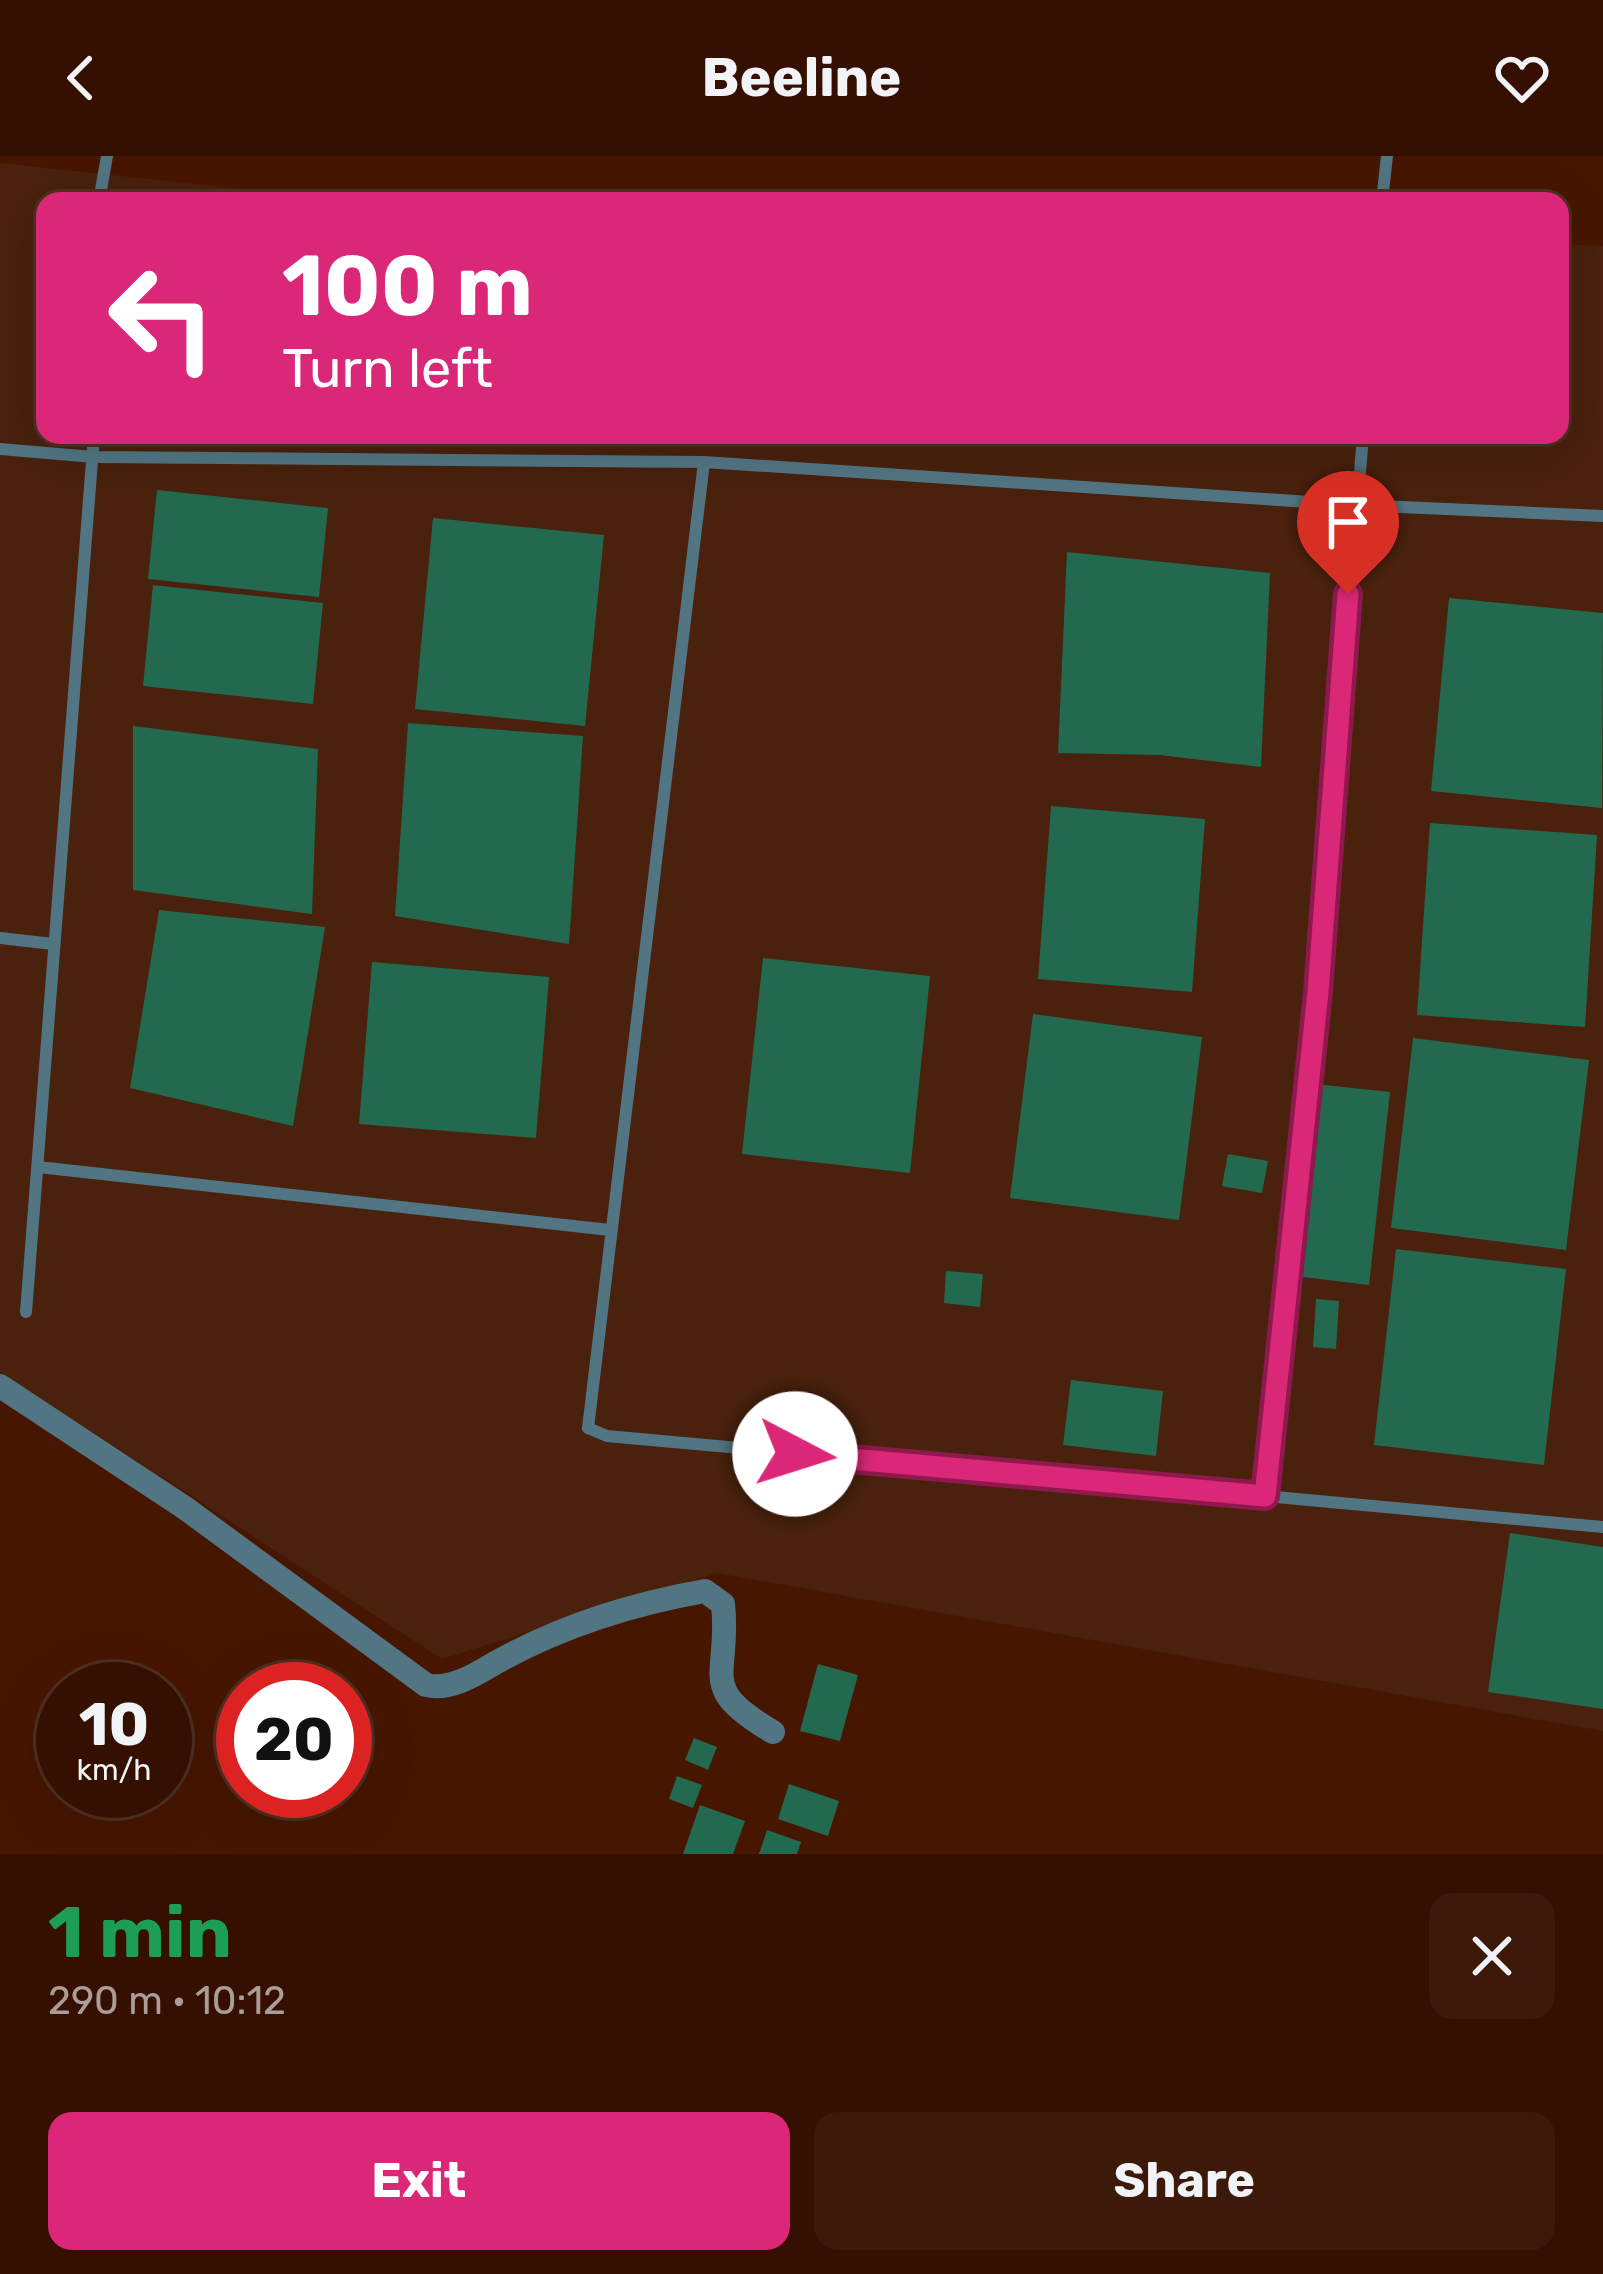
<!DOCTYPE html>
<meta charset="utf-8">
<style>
body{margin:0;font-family:Rubik,sans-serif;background:#3d190a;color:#f1f3f6;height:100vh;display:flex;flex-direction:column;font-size:45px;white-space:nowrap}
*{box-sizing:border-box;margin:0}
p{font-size:39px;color:#aa9d99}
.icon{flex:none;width:66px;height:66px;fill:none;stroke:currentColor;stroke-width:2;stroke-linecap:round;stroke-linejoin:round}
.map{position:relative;height:1698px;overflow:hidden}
.sheet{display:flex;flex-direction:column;background:#351000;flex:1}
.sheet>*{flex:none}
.top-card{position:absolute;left:36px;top:36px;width:1533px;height:252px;border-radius:24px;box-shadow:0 12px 48px #0002,0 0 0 3px #4f3022;background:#db2777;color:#fff;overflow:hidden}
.speed{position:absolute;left:36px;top:1506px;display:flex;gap:24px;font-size:60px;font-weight:700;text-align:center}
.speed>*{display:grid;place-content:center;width:156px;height:156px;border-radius:50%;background:#351000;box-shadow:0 12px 48px #0002,0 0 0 3px #4f3022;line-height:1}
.speed small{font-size:30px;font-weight:400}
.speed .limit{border:18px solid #d22;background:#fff;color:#111}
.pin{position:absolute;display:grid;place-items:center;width:102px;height:102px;color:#fff;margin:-123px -51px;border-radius:50% 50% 50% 0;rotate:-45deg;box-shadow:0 0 12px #0007}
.pin .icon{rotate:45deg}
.me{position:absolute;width:132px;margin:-66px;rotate:95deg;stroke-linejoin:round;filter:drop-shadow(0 0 9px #0008)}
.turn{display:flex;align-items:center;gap:42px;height:252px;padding:0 48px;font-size:54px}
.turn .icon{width:156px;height:156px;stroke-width:2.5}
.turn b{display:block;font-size:84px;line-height:102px}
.round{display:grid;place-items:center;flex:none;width:126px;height:126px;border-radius:24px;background:#3d190a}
.head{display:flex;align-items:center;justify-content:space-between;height:204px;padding:0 48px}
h1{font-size:72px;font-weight:700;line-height:90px;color:#1e9e55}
.cta{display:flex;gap:24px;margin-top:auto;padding:24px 48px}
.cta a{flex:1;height:138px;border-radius:24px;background:#db2777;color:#fff;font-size:48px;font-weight:700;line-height:138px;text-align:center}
.cta a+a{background:#3d190a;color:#f1f3f6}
header{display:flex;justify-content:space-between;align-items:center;height:156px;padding:0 48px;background:#351000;font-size:54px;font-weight:700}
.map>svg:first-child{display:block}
</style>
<header><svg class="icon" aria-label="back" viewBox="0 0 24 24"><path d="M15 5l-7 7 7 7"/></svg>Beeline<svg class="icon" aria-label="heart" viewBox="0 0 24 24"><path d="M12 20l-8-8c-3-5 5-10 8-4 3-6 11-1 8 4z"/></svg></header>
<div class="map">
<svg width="1603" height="1698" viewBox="0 0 1603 1698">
<rect width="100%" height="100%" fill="#471600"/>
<!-- built -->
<path fill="#49210d" d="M0,7l355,38h-310v234h1515v-191l43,2v1485l-886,-158 -275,86 -442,-287z"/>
<!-- building -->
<g fill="#236950">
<path d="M157,334l171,18 -9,89 -171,-18z"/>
<path d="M433,362l171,17 -19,191 -170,-17z"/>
<path d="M1067,396l203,21 -9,194 -101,-12 -102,-2z"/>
<path d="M153,429l170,18 -10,101 -170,-18z"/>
<path d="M1449,442l154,15 -1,195 -171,-17z"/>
<path d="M408,567l175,13 -14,208 -174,-28z"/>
<path d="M133,570l185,23 -6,165 -179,-24z"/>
<path d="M1051,650l154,13 -13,173 -154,-13z"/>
<path d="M1430,667l167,12 -12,192 -168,-12z"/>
<path d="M159,754l166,17 -32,199 -163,-38z"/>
<path d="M763,802l167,18 -20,197 -168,-19z"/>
<path d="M372,806l177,15 -13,161 -177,-14z"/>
<path d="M1033,858l169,23 -23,183 -169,-22z"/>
<path d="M1413,882l176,22 -23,190 -175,-22z"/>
<path d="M1315,928l75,8 -21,193 -74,-9z"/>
<path d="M1228,998l40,7 -6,32 -40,-7z"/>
<path d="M1396,1093l170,20 -22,196 -170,-20z"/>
<path d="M946,1115l37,3 -3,33 -36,-4z"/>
<path d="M1316,1143l23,2 -3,48 -23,-2z"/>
<path d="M1071,1224l92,11 -7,65 -93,-11z"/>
<path d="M1510,1377l93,14v162l-115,-17z"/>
<path d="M818,1508l40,11 -18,66 -40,-10z"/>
<path d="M694,1582l23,9 -9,23 -23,-10z"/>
<path d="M677,1620l25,9 -9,23 -24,-9z"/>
<path d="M789,1628l50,17 -11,35 -50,-17z"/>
<path d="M700,1649l45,16 -12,33h-50z"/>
<path d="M767,1674l34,12 -4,12h-38z"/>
</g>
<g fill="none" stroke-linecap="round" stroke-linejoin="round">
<!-- service -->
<g stroke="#527583" stroke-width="12">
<path d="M99,45l8,-45"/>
<path d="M1382,45l5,-45"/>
<path d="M0,293l94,8 610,5 651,43 248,11"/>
<path d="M704,306l-116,966 19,8 996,91"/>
<path d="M0,782l53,6"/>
<path d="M38,1011l572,63"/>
<path d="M26,1156l68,-877"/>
<path d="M1266,1340l52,-504 45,-557"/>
</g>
<!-- minor -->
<path stroke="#527583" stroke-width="24" d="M0,1230l185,122 241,177c23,6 49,-10 69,-22 66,-37 136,-59 210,-72l18,13c8,74 -28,82 50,128"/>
</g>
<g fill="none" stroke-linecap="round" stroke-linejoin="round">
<!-- route casing -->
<g stroke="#8e194d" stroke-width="30">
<path id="route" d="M795,1298l470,42 53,-504 30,-398"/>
</g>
<!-- route -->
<use href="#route" stroke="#db2777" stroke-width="21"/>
</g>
</svg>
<div class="speed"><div>10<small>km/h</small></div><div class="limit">20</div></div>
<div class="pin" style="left:1348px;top:438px;background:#d93025"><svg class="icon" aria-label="arrive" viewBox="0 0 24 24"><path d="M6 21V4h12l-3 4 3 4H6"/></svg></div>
<svg class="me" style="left:795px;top:1298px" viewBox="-20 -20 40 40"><circle r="19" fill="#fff"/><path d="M0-13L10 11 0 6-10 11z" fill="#db2777"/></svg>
<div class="top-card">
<div class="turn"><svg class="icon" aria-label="left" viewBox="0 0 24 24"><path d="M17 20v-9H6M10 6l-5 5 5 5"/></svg><div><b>100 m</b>Turn left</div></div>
</div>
</div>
<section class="sheet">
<div class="head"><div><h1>1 min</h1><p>290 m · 10:12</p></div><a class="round"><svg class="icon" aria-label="close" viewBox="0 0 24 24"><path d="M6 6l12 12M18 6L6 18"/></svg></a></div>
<div class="cta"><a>Exit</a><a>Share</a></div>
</section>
